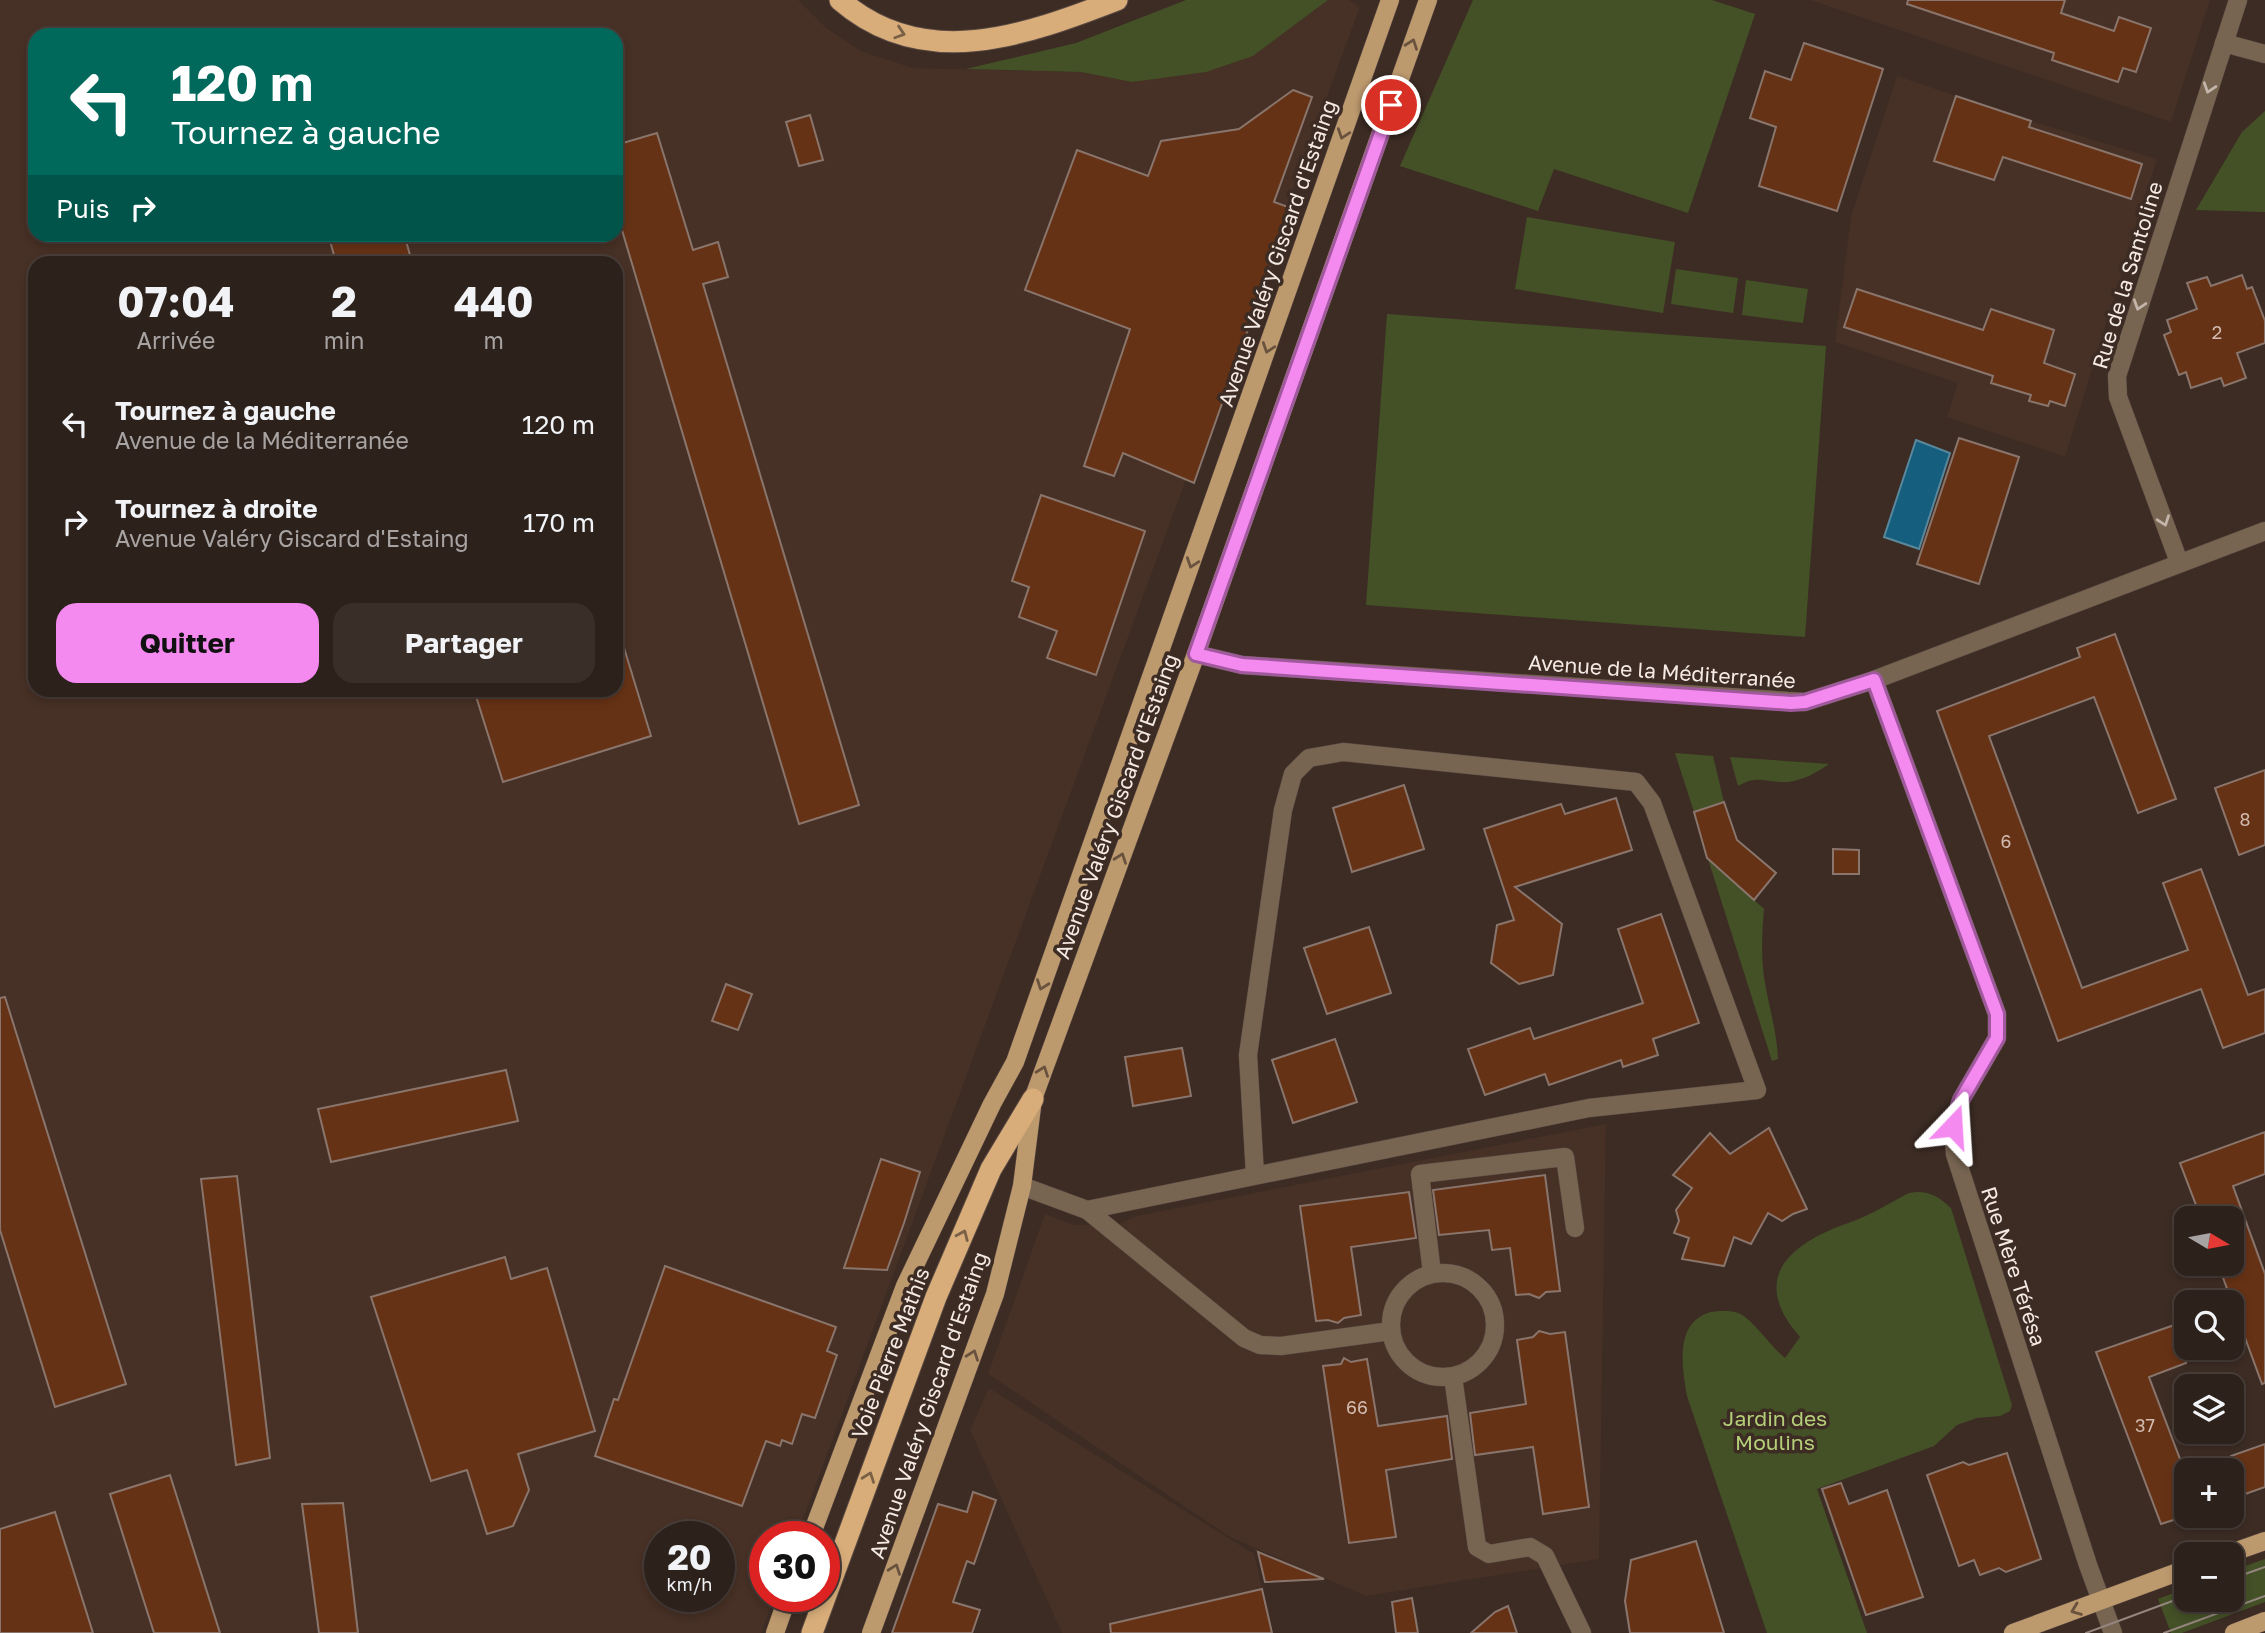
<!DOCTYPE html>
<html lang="fr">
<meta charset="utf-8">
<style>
body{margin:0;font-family:"Golos Text",sans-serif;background:#392e28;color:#f1f3f6;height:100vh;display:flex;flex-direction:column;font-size:26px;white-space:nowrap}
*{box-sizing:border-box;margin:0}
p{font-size:23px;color:#a7a3a3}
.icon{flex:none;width:38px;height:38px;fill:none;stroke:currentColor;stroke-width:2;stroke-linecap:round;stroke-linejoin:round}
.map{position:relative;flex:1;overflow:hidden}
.side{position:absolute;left:28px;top:256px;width:595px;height:441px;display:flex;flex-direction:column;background:#2d211b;border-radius:21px;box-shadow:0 4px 10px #0003,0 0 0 2px #483e3a}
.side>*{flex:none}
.guide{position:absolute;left:28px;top:28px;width:595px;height:214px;border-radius:21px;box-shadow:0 4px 10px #0003,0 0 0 2px #483e3a;background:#00695c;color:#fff;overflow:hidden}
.needle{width:46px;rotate:100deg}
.fabs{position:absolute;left:2174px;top:1206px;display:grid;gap:14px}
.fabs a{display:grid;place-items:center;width:70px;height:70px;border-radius:14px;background:#2d211b;box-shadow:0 4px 10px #0003,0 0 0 2px #483e3a;font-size:35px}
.speed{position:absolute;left:644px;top:1521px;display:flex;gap:14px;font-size:35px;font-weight:700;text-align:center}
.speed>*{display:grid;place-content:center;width:91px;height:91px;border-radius:50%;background:#2d211b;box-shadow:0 4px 10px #0003,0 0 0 2px #483e3a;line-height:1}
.speed small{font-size:18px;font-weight:400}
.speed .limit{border:10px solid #d22;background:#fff;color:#111}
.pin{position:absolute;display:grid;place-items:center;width:60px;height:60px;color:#fff;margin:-30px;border:4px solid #fff;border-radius:50%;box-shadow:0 2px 7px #0007}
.me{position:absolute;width:77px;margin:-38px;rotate:20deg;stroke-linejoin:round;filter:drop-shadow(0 0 5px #0008)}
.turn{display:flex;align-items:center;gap:24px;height:147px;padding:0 28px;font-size:32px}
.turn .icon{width:91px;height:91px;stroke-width:2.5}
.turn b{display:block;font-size:49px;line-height:60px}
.then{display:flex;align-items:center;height:66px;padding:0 28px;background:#0003;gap:14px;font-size:26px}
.eta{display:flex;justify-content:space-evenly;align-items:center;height:119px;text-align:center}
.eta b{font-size:42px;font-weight:700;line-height:49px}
.primary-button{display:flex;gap:14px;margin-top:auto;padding:14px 28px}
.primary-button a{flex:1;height:80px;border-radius:21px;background:#f489f0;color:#111;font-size:28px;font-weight:700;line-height:80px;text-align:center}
.primary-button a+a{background:#392e28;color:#f1f3f6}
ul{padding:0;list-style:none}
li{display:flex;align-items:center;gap:21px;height:98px;padding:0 28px}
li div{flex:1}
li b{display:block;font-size:26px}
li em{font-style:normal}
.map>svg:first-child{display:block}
</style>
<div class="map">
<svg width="2265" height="1633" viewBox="0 0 2265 1633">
<rect width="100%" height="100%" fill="#3c2c24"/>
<!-- built -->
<g fill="#473025" fill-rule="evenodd">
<path d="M0,0h798l27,27 36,24 52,17 168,4 51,10 121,-26 75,-56h21l11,7 -563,1529h-32v60h10l-14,37h-761zM35,35h581v199h-581zM35,262h581v428h-581zM660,1536h59v60h-59z"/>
<path d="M1810,0h400l-39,122z"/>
<path d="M1897,76l134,45 126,38 -92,298 -118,-40 11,-34 -123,-41 16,-126z"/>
<path d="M1606,1124l-7,435 -233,37 -136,-59 -242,-163 57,-160 29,11 45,-1 17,-8z"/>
<path d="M989,1388l265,166 19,79h-211l-92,-203z"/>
</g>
<!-- green -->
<g fill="#445127">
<path d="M1186,0h142l-75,56 -47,16 -74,10 -51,-10 -115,-3 110,-26z"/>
<path d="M1473,0h239l43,14 -67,199 -134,-44 -16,42 -138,-45z"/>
<path d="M2265,111v101l-69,-2 46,-78z"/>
<path d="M1527,217l148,25 -12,71 -148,-24z"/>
<path d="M1676,269l62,9 -5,35 -62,-9z"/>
<path d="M1746,280l62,9 -5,34 -61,-8z"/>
<path d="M1387,314l439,32 -21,291 -439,-32z"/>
<path d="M1675,753l38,3 11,46 -30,10z"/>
<path d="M1730,757l99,7c-13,9 -25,16 -41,18 -21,1 -30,-8 -50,4z"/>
<path d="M1708,859l56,50c-2,23 -3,45 0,68 4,27 13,54 14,82l-6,2z"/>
<path d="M1917,1192c15,0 23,6 34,16l61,197 -2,6 -10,5 -23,2 -20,7 -23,21 -117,43 50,144h-100l-80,-237c-5,-29 -13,-74 24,-84 7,-1 20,-2 27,1 13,4 33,34 47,45l15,-21c-53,-60 -8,-95 51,-115 19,-7 39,-19 58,-29z"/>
<path d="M2265,1559v43l-83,31h-11l-13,-34 28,-11v12h45v-29z"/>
</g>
<!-- water -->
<path fill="#165e7e" stroke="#59889d" stroke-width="2" d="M1916,440l34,13 -31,96 -35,-12z"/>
<!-- building -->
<g fill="#663215" stroke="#89756c" stroke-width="2">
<path d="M1908,0h157l-4,13 53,18 5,-14 32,11 -15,44 -13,-4 -5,14 -66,-22 2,-7 -147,-49z"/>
<path d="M1804,43l79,26 -46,142 -78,-25 17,-59 -26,-9 15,-47 26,9z"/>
<path d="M1293,90l19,7 -38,105 17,6 -97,275 -71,-30 -9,23 -30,-10 46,-137 -105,-39 52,-140 71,26 13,-35 78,-12z"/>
<path d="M1956,96l75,25 -2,6 113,37 -11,35 -128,-42 -9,23 -60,-19z"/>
<path d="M810,115l13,45 -24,6 -13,-44z"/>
<path d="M657,133l36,117 25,-8 10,35 -25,7 156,521 -60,19 -183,-614v-65z"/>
<path d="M328,234h76l8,28h-76z"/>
<path d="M2242,275l5,14 5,-2 13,34v22l-28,10 9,25 -22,8 -3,-8 -30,10 -5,-16 -7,3 -15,-40 7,-3 -4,-12 30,-11 -10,-26 20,-6 4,9z"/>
<path d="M1857,289l126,41 8,-21 63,21 -10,33 31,11 -10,32 -15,-5 -2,5 -19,-5 2,-6 -40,-12 2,-7 -149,-49z"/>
<path d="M1959,438l60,19 -40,127 -62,-20z"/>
<path d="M1041,495l104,36 -49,144 -49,-17 10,-27 -38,-14 10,-30 -17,-6z"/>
<path d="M2115,634l61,165 -38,14 -44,-116 -105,39 93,252 106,-38 -25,-67 38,-14 47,126 17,-6v44l-42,15 -22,-59 -143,52 -121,-330 143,-54 -3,-9z"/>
<path d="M621,638l30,98 -148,46 -29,-92h142v-51z"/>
<path d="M2265,770v75l-26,10 -24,-67z"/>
<path d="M1404,785l20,64 -72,23 -19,-64z"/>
<path d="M1616,798l16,52 -117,37 47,37 -9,51 -34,9 -28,-21 6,-38 17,-5 -30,-91 77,-25 4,10z"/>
<path d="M1724,802l13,38 39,33 -22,27 -47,-42 -13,-46z"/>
<path d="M1833,849l26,1v24h-26z"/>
<path d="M1661,914l38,109 -46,16 5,16 -35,12 -2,-7 -72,25 -4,-11 -60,21 -17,-46 62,-21 4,11 109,-36 -25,-74z"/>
<path d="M1369,927l22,66 -64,21 -23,-66z"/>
<path d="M726,984l26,10 -14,36 -26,-9z"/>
<path d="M5,997l121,387 -71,23 -55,-177v-232z"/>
<path d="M1335,1039l22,63 -64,21 -21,-63z"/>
<path d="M1182,1048l9,48 -58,10 -8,-49z"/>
<path d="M506,1070l12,51 -187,41 -13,-53z"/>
<path d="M1769,1128l38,81 -14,5 -11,7 -14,-8 -17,31 -17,-7 -10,29 -42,-7 7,-21 -15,-5 5,-12 -3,-11 16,-22 -19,-13 37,-42 20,21z"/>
<path d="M2265,1132v42l-32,12 32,88v109l-3,1 -44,-120h13v-46h-30l-21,-55z"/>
<path d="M881,1159l39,13 -16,51 -17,47 -43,-2z"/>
<path d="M1545,1175l15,116 -14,1 -7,6 -10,-4 -13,1 -6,-47 -18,2 -3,-20 -50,5 -6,-45z"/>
<path d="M237,1176l33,282 -34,7 -35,-286z"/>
<path d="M1409,1192l7,46 -65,9 10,68 -17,3 -6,5 -10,-3 -12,1 -16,-115z"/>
<path d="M505,1257l6,22 36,-11 48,163 -77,23 11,36 -16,36 -26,8 -20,-64 -36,11 -60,-184z"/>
<path d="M665,1266l171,61 -9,24 10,4 -22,63 -13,-4 -10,30 -10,-4 -2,6 -14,-5 -24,65 -147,-50 19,-57 4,1z"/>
<path d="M2186,1321v42l-37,14 37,98v41l-25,8 -65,-172z"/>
<path d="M1539,1331l11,3 15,-2 24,175 -46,7 -10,-67 -58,8 -5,-42 56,-9 -9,-64 16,-3z"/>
<path d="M1344,1358l7,4 16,-3 11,67 69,-10 5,43 -66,11 10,67 -47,6 -26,-177 18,-2z"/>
<path d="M2265,1444v43l-34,12v-43z"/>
<path d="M2007,1453l34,106 -35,13 -7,-4 -19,7 -6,-15 -15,6 -32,-91 36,-13 6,3z"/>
<path d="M170,1475l50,158h-66l-44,-139z"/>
<path d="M1841,1483l8,21 38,-14 36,107 -57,18 -44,-126z"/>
<path d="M973,1492l23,8 -22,64 -7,-3 -14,41 27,8 -8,23h-80l46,-129 29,8z"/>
<path d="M343,1503l15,130h-39l-17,-129z"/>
<path d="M55,1512l38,121h-93v-104z"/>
<path d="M1696,1541l28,92h-94l-5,-32 6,-41z"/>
<path d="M1258,1552l66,27 -59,3z"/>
<path d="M1262,1589l10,44h-161l-1,-9z"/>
<path d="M1412,1598l6,35h-22l-4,-31z"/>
<path d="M1508,1606l9,27h-46l24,-21z"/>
</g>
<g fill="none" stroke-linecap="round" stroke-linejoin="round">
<!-- minor casing -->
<g stroke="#5a4a43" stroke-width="19">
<g id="minor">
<path d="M2224,43l41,11"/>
<path d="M2179,562l-61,-165 -1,-21 121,-376"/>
<path d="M1196,654l46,11 563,37 69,-22 391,-149"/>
<path d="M1874,680l123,334v24l-36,62 -8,26 2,28 133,411 25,68"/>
<path d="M1022,1186l65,24 502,-102 168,-18 -105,-287 -16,-21 -293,-30 -34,6 -16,16 -10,36 -35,245 7,120"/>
<path d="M1087,1210l157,128 16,7 21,1 110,-15"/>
<circle cx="1443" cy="1325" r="52"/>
<path d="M1432,1273l-12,-99 145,-17 10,71"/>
<path d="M1453,1377l24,170 12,7 41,-7 15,9 37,77"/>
</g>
</g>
<!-- major casing -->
<g stroke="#5a4a43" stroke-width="19">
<g id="major">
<path d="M811,1536l94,-250 87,-182 23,-42 375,-1062"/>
<path d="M2228,1554l37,-13"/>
<path d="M775,1633l13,-37"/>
<path d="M871,1633l124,-339 27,-108 11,-87 163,-445 232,-654"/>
<path d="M2013,1633l173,-64"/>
<path d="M2234,1633l31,-12"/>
</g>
</g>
<!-- highway casing -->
<g stroke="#5a4a43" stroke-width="23">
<g id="highway">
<path d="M840,0c84,73 186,35 277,0"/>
<path d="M812,1633l124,-336 55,-128 42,-70"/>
</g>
</g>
<!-- minor -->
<use href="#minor" stroke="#776551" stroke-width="18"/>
<!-- major -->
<use href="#major" stroke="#bd996e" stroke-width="18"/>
<!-- highway -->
<use href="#highway" stroke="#d8ad79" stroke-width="21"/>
<!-- tram -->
<g stroke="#94867f" stroke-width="2">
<path d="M2231,1579l34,-12"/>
<path d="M2086,1633l100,-37"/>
<path d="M2164,1633l101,-37"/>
</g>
</g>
<!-- one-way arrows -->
<defs><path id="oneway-chevron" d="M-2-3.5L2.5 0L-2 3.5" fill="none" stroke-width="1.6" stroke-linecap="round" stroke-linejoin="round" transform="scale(1.75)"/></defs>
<g stroke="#7a6046">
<use href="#oneway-chevron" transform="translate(900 33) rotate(18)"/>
<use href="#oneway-chevron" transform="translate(963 1235) rotate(-67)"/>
<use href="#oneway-chevron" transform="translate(869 1477) rotate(-70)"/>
</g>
<g stroke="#69523e">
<use href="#oneway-chevron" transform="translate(1412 44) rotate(-70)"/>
<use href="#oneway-chevron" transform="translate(1343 134) rotate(109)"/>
<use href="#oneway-chevron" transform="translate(1268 348) rotate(109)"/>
<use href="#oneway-chevron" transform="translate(1192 563) rotate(109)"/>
<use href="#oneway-chevron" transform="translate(1121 858) rotate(-70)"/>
<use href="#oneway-chevron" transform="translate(1042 985) rotate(110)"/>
<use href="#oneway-chevron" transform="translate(1043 1071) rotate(-70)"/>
<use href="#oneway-chevron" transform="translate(973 1355) rotate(-70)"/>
<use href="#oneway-chevron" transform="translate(895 1569) rotate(-70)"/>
<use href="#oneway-chevron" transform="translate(2076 1610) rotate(159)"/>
</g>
<g stroke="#c3b5aa">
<use href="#oneway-chevron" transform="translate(2209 88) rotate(108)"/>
<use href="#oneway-chevron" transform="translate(2139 305) rotate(108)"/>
<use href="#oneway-chevron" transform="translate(2164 521) rotate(70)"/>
</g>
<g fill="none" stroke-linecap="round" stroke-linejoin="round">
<!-- route casing -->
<g stroke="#9f599c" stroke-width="18">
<path id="route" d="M1391,105l-195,549 46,11 549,38 14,-1 69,-22 123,334v24l-36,62 -8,26"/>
</g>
<!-- route -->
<use href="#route" stroke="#f489f0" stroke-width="12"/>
</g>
<g text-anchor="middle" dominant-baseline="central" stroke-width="7" stroke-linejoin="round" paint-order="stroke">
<!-- number labels -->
<g font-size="18" fill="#d2bcb1">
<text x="2217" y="332">2</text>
<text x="2245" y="819">8</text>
<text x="2006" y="841">6</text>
<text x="1357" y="1407">66</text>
<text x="2145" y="1425">37</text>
</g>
<!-- street labels -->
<g font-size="21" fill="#f6eae5" stroke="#3c2c24">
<text transform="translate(1277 253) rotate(-71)">Avenue Valéry Giscard d'Estaing</text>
<text transform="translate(2127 275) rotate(-73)">Rue de la Santoline</text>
<text transform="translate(1662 671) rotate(4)">Avenue de la Méditerranée</text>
<text transform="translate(1116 806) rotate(-70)">Avenue Valéry Giscard d'Estaing</text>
<text transform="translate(2014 1266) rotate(72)">Rue Mère Térésa</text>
<text transform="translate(890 1353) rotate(-69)">Voie Pierre Mathis</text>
<text transform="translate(928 1405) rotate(-71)">Avenue Valéry Giscard d'Estaing</text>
</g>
<!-- park labels -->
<g font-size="21" fill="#b5cf79" stroke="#3c2c24">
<text x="1775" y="1418">Jardin des<tspan x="1775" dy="24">Moulins</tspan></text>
</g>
</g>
</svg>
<div class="fabs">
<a><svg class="needle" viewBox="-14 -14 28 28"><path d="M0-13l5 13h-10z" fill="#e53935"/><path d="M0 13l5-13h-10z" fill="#a7a3a3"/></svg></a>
<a><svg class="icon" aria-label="search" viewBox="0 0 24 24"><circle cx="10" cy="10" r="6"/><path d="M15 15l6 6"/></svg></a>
<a><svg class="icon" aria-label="layers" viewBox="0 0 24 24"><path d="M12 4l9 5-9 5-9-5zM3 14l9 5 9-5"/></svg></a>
<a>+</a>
<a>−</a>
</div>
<div class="speed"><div>20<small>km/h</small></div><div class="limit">30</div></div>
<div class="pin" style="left:1391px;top:105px;background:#d93025"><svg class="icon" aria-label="arrive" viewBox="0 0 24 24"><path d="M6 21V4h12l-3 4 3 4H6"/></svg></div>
<svg class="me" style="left:1953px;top:1126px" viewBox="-20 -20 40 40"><path d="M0-17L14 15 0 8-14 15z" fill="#f489f0" stroke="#fff" stroke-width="4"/></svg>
<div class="guide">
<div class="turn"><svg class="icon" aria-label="left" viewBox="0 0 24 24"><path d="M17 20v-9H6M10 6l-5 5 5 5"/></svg><div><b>120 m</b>Tournez à gauche</div></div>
<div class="then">Puis<svg class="icon" aria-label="right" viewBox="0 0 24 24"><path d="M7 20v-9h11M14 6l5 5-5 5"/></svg></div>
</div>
<section class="side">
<div class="eta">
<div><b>07:04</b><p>Arrivée</p></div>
<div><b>2</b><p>min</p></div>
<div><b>440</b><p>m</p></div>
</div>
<ul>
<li><svg class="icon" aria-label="left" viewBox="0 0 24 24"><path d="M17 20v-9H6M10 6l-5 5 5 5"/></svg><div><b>Tournez à gauche</b><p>Avenue de la Méditerranée</p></div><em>120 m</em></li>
<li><svg class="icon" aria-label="right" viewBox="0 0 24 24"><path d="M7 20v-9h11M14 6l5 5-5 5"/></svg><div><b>Tournez à droite</b><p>Avenue Valéry Giscard d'Estaing</p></div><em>170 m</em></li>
</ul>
<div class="primary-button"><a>Quitter</a><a>Partager</a></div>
</section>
</div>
